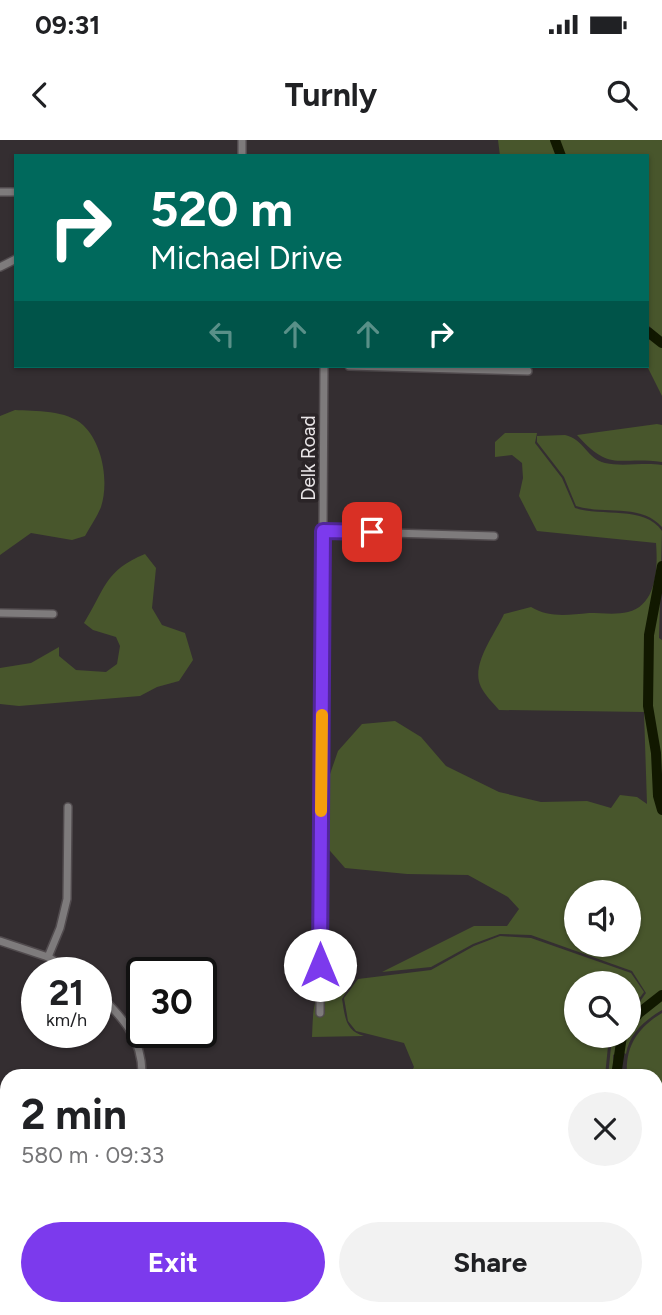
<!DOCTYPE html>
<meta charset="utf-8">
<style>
body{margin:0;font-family:Figtree,sans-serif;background:#f2f2f2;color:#202124;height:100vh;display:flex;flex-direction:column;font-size:26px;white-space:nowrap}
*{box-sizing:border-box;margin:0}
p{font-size:23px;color:#757577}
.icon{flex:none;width:38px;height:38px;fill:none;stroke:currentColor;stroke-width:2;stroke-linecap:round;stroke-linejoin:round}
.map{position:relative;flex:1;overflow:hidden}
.side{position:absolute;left:0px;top:929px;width:663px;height:247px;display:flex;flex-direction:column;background:#fff;border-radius:21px 21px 0 0;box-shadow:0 2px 5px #0004}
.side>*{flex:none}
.hud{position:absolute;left:14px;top:14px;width:635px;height:214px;border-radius:0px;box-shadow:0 2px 5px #0004;background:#00695c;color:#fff;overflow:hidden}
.tools{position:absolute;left:564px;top:740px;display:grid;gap:14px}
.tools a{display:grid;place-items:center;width:77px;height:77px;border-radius:50%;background:#fff;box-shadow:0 2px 5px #0004;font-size:35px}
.speed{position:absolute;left:21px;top:817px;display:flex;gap:14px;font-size:35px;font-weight:700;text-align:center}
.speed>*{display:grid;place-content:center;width:91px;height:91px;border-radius:50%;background:#fff;box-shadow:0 2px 5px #0004;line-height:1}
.speed small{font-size:18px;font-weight:400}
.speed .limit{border:4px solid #111;border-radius:10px;background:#fff;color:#111}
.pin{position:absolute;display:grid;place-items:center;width:60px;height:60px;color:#fff;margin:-30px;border-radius:14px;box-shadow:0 4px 10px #0006}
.me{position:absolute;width:77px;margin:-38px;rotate:0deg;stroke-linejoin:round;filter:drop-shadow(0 0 5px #0008)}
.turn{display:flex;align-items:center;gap:24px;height:147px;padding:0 21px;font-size:32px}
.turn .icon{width:91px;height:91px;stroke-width:2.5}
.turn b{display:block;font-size:49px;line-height:60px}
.lanes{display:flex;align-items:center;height:66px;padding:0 21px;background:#0003;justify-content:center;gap:35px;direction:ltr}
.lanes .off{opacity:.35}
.round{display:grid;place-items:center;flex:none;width:74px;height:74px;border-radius:37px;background:#f2f2f2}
.overview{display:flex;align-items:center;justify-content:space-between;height:119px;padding:0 21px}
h1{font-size:42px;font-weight:700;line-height:52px}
.action{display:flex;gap:14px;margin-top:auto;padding:14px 21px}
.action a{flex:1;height:80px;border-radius:42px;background:#7c3aed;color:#fff;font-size:28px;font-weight:700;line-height:80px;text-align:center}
.action a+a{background:#f2f2f2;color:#202124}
.status{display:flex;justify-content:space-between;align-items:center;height:49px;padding:0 35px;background:#fff;direction:ltr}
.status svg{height:19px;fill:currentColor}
header{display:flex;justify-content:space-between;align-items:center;height:91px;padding:0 21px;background:#fff;font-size:32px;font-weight:700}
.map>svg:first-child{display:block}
</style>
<div class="status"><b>09:31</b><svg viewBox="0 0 49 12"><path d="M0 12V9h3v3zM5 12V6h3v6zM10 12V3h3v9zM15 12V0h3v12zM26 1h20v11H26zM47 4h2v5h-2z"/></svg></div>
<header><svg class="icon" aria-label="back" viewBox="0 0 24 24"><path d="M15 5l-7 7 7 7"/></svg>Turnly<svg class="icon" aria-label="search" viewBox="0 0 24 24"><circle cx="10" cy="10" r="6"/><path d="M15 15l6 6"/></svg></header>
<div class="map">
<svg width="662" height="1175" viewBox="0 0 662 1175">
<rect width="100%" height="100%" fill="#342e31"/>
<!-- green -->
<g fill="#48562c" fill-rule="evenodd">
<path d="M498,0h55l5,16h-58z"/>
<path d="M555,0h107v198l-14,-13v-169h-87z"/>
<path d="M648,188l14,13v55l-15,-30z"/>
<path d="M15,270c20,1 52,0 68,15 20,19 26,57 18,82 -4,10 -11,20 -16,29l-13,4 -41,-7 -31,22v-139z"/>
<path d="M657,284l5,1v37c-45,-6 -51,11 -85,-27z"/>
<path d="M505,293h32l-2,10 27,35 13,30c26,9 70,-3 87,23l-3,107 3,2v370c-17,10 -33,24 -36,44l-5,-3 -8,4 1,21h-6l3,-29 5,-11h12v-18l18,-25 -14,-22 -101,-36 -31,-1 -27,10 -42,23 -49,5 92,-46h33l12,-17 -11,-12 -40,-22 -61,-1 -62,-6 -21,-24 -4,-41 18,-52 24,-27 33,-3 26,16 25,29 53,26 42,10 46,-1 24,7 9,-13 17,2 10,7 -3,-92 -145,-2c-6,-7 -14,-15 -18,-23 -11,-22 14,-53 23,-73l27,-7c18,11 37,8 58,6 13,0 27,2 39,-1 29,-7 30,-45 28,-69l-119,-12 -18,-35 4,-18 -1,-15 -10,-8 -17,2v-15zM576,752h52v53h-52z"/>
<path d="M565,295c19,4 22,24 40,28 18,4 39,-1 57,2v62c-21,-24 -58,-12 -86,-21l-12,-29 -27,-35v-6z"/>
<path d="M145,414l11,14 -4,40 10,17 23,8 8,27 -14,21 -22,6 -17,9 -121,10 -19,-2v-36l31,-5 28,-16v9l17,14 30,2 11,-8 3,-18 -4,-9 -23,-7 -9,-7c21,-34 21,-53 61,-69z"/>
<path d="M500,796l31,2 100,35 13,19 -16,22v-30h-52v52h36l-4,10 -3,30h-196l5,-9 -10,-24 -48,-12 -8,-10 -4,-23 14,-19 73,-9 43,-24z"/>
<path d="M352,842l-10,17c3,17 3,32 22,37l-52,1c1,-18 0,-39 12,-54z"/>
<path d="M662,873v87l-6,1v-25h-29c-2,-29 10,-48 35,-63z"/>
<path d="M296,1169h339l-1,6h-339z"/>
</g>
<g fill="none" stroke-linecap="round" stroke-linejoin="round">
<!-- river -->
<g stroke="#111800" stroke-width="10">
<path d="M555,0l6,16"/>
<path d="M648,192l14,11"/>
<path d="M662,426l-13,69 -1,71 8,47 2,43 4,14"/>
<path d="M628,887l11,-14 23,-18"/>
<path d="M616,936l6,-40"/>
<path d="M656,970l6,2"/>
<path d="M656,1093l6,-14"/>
<path d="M645,1175l1,-6"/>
</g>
<!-- minor casing -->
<g stroke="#514b4e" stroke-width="10">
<g id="minor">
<path d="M242,16v-16"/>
<path d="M0,52h16"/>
<path d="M0,127l16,-8"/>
<path d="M349,226l179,5"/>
<path d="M323,391l171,5"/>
<path d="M0,473l53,1"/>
<path d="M0,801l48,16 25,16"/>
<path d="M48,817l12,-29 7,-29 1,-92"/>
<path d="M96,851c26,26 47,47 46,85"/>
<path d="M320,873l4,-647"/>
<path d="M0,1049l7,8"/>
<path d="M79,1169l1,6"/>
<path d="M223,1175v-6"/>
</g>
</g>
<!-- minor -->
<use href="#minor" stroke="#7e7b7c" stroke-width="7"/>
</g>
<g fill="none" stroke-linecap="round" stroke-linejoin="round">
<!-- route casing -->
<g stroke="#51269a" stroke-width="18">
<path id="route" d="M320,825l3,-434 49,1"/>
</g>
<!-- route -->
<use href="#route" stroke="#7c3aed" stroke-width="12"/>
<!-- slow -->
<path stroke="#f59e0b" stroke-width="12" d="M321,671l1,-96"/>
</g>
<g text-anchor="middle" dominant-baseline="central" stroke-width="7" stroke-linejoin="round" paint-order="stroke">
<!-- street labels -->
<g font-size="19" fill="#eae6e8" stroke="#2a2427">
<text transform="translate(308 318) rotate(-90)">Delk Road</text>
</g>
</g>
</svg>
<div class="tools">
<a><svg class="icon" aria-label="sound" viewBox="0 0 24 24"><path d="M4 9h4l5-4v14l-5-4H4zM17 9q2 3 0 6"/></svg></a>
<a><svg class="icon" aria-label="search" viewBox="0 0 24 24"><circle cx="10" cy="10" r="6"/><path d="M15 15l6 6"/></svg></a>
</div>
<div class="speed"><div>21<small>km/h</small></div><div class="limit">30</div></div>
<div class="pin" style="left:372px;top:392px;background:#d93025"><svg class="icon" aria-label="arrive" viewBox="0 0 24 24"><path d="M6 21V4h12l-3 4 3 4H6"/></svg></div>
<svg class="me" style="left:320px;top:825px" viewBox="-20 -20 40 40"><circle r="19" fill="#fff"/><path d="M0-13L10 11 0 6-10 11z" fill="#7c3aed"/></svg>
<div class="hud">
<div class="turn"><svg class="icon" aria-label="right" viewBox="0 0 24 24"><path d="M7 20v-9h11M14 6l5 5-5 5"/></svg><div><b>520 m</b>Michael Drive</div></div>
<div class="lanes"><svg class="icon off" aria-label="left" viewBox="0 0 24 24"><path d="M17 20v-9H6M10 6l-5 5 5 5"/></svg><svg class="icon off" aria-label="ahead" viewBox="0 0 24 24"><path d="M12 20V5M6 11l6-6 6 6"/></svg><svg class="icon off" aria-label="ahead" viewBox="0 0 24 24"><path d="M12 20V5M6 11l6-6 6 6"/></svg><svg class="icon" aria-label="right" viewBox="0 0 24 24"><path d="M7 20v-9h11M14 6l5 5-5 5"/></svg></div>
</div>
<section class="side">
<div class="overview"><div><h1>2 min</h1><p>580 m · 09:33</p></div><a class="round"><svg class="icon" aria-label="close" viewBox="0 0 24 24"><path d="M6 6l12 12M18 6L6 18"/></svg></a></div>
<div class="action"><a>Exit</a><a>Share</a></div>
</section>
</div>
